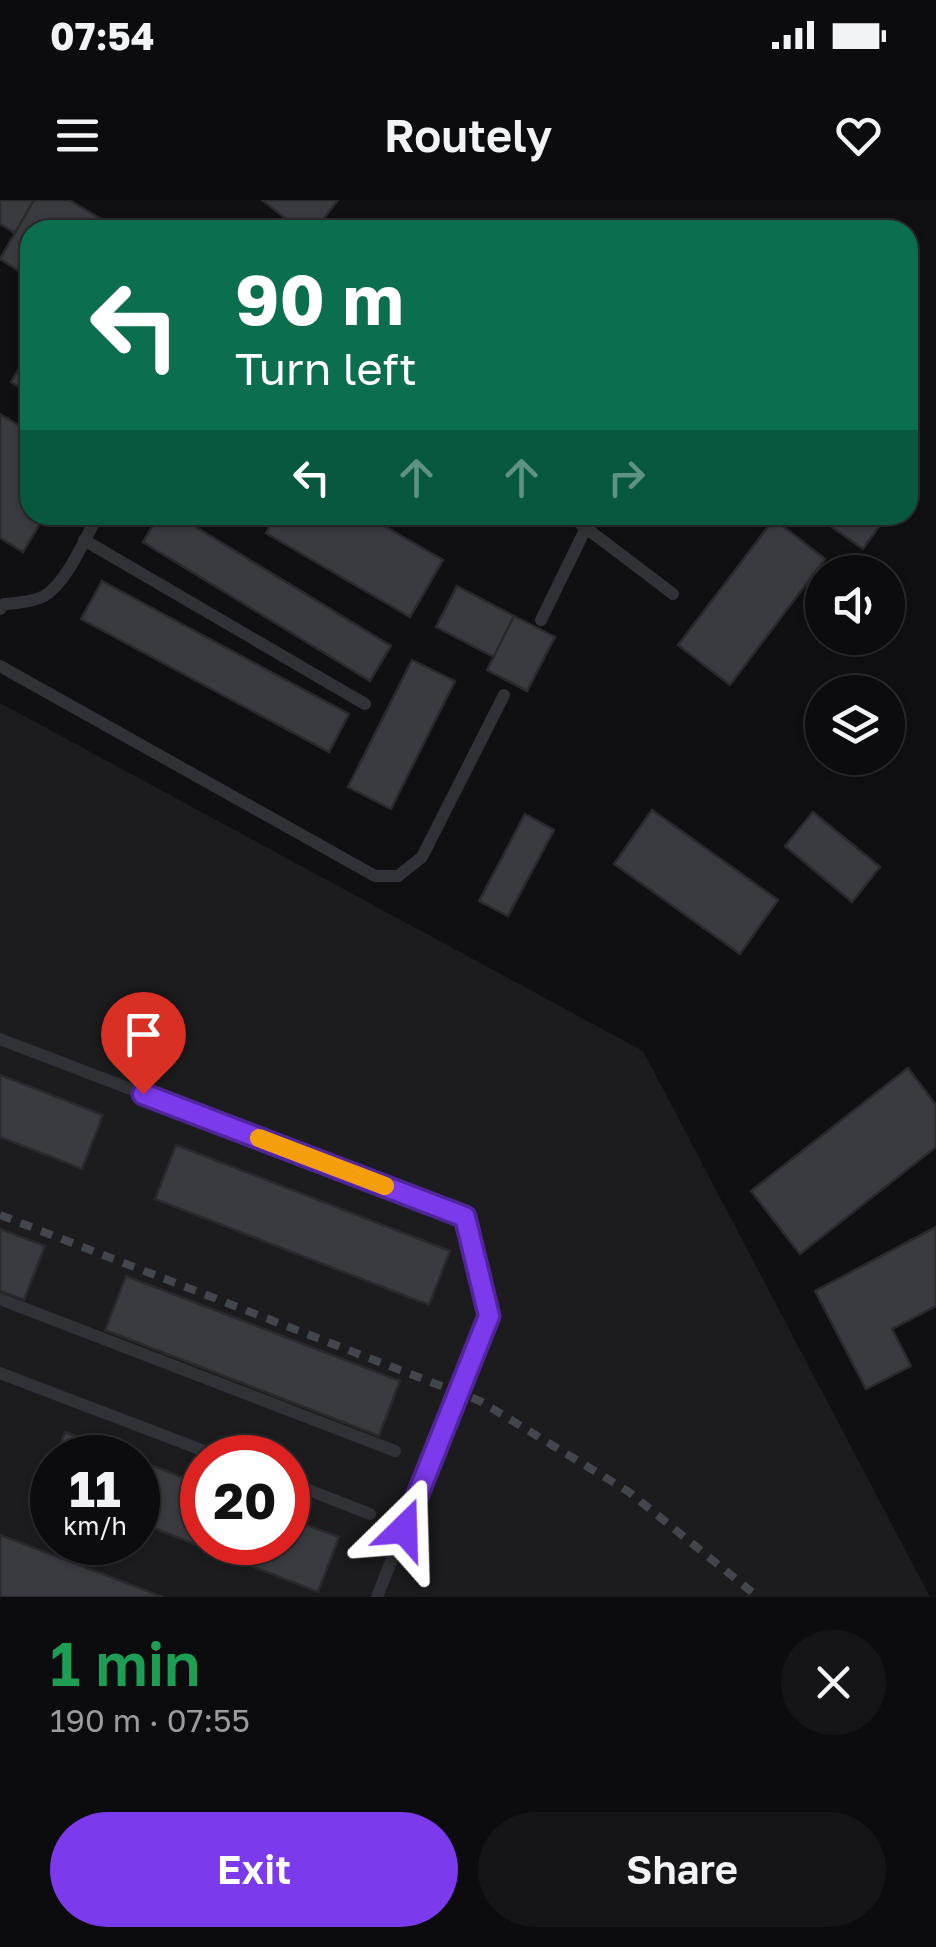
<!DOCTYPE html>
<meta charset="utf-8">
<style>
body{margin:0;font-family:"Golos Text",sans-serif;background:#151517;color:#f1f3f6;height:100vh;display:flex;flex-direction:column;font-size:38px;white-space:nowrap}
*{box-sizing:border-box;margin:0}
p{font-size:32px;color:#9a9b9e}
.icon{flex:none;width:55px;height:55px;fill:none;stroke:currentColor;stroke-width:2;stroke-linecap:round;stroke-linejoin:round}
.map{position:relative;height:1397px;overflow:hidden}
.sheet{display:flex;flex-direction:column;background:#0c0c0e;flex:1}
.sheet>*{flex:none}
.hud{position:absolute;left:20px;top:20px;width:898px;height:305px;border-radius:30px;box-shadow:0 2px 8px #0004,0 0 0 2px #2c2c2e;background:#0b6e4f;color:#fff;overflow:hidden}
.buttons{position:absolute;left:805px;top:355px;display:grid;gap:20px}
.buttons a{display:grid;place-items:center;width:100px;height:100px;border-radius:50%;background:#0c0c0e;box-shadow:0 2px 8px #0004,0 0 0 2px #2c2c2e;font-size:50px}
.speed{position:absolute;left:30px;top:1235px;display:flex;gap:20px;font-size:50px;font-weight:700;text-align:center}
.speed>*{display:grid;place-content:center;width:130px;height:130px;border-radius:50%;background:#0c0c0e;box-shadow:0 2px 8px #0004,0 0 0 2px #2c2c2e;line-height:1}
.speed small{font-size:25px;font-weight:400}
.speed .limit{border:15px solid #d22;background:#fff;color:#111}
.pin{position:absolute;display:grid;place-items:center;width:85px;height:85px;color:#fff;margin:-102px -42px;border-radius:50% 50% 50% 0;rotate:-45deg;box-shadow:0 0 10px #0007}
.pin .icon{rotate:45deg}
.me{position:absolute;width:110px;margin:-55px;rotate:22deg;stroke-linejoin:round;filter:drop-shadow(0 0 8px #0008)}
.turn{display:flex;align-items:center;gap:35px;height:210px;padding:0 50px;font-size:45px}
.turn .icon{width:130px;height:130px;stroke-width:2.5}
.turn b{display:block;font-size:70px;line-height:85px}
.lanes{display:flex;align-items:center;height:95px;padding:0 50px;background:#0003;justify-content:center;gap:50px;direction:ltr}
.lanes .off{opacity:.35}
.round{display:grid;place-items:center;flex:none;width:105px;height:105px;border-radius:52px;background:#151517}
.overview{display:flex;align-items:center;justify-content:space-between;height:170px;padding:0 50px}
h1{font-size:60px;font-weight:600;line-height:75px;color:#1e9e55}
.action{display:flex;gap:20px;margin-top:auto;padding:20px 50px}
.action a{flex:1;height:115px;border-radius:60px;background:#7c3aed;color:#fff;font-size:40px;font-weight:600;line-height:115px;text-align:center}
.action a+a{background:#151517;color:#f1f3f6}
.status{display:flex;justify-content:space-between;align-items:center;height:70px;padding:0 50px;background:#0c0c0e;direction:ltr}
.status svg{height:28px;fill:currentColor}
header{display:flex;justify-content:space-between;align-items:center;height:130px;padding:0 50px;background:#0c0c0e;font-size:45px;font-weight:600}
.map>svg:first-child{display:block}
</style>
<div class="status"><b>07:54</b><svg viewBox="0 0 49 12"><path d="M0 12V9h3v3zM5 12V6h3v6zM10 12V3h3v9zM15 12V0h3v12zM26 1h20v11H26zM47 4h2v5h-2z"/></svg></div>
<header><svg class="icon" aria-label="menu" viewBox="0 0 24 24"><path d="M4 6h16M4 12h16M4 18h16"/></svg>Routely<svg class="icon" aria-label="heart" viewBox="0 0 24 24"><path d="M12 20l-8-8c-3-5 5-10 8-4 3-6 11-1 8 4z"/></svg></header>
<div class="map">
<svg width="936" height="1397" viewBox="0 0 936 1397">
<rect width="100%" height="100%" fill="#101012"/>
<!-- built -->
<path fill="#1c1c1f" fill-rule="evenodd" d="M0,503l643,348 287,546h-930zM52,1258h86v84h-86zM202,1258h86v84h-86z"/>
<!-- building -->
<g fill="#3a3b40" stroke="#2a2a2e" stroke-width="2.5">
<path d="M0,0h34l-19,33 -15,-9z"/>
<path d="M34,0h35l51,30h-90v48l-30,-19z"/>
<path d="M262,0h76l-23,30h-15z"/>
<path d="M30,150v44l-19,-12z"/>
<path d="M0,214l30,18v83h15l-22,37 -23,-14z"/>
<path d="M159,315h17l215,131 -21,35 -227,-139z"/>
<path d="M276,315h89l78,45 -33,57 -144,-84z"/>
<path d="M815,315h72l-24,34z"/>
<path d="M774,319l51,40 -95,126 -52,-40z"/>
<path d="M102,381l247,133 -20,38 -248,-133z"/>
<path d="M457,386l57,30 -20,41 -58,-30z"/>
<path d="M514,416l41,21 -28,54 -40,-21z"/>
<path d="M412,460l43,21 -64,128 -43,-22z"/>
<path d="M652,610l126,90 -38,54 -126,-90z"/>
<path d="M813,612l67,55 -28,35 -67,-56z"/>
<path d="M525,614l29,16 -46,86 -29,-15z"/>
<path d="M908,868l28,37v42l-136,107 -49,-63z"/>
<path d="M0,875l103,40 -21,54 -82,-32z"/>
<path d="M176,945l274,106 -21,54 -274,-106z"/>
<path d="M936,1027v79l-44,23 19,37 -45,23 -51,-98z"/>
<path d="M0,1029l45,17 -21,54 -24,-9z"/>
<path d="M126,1076l274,105 -21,55 -274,-106z"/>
<path d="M65,1232l66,26h-76z"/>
<path d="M138,1260l64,25v57h86v-24l51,19 -21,55 -180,-70z"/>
<path d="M0,1335l163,62h-163z"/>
</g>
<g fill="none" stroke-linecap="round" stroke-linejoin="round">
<!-- lane -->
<g stroke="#313237" stroke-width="12">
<path d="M189,26l5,4"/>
<path d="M569,315l104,79"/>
<path d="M84,340l281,164"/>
<path d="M0,409l4,-5c13,-1 28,-2 40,-8 23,-13 41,-58 54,-81"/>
<path d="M541,420l45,-92"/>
<path d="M0,466l375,210h23l24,-19 82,-162"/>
<path d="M0,839l465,178 24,99 -112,281"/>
<path d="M0,1099l395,152"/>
<path d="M0,1173l223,85"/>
<path d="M288,1282l82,32"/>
</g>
<!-- rail -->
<path stroke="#44464d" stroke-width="8" stroke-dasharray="12 10" stroke-linecap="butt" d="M0,1015l480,186 149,91 129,105"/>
</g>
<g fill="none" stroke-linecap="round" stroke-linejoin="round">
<!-- route casing -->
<g stroke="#51269a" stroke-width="25">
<path id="route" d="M143,894l322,123 24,99 -85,213"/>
</g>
<!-- route -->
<use href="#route" stroke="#7c3aed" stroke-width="18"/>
<!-- slow -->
<path stroke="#f59e0b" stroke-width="18" d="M259,938l126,48"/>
</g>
</svg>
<div class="buttons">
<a><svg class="icon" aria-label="sound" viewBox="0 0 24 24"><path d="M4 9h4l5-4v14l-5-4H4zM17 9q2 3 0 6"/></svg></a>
<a><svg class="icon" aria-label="layers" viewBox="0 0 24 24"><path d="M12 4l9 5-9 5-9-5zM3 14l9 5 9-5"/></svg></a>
</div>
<div class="speed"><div>11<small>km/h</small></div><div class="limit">20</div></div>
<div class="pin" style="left:143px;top:894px;background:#d93025"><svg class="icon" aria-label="arrive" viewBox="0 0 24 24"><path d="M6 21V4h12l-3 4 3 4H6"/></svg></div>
<svg class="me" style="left:404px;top:1329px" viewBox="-20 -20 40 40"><path d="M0-17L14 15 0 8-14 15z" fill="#7c3aed" stroke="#fff" stroke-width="4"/></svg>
<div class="hud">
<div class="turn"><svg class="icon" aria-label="left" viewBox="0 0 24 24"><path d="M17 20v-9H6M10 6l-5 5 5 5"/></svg><div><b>90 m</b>Turn left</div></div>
<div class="lanes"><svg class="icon" aria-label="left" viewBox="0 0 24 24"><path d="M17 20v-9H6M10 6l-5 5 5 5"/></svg><svg class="icon off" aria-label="ahead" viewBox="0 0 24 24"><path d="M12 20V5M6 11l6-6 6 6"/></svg><svg class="icon off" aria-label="ahead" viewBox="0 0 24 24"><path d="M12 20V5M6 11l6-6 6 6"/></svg><svg class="icon off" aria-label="right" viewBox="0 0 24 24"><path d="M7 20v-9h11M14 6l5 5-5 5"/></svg></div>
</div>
</div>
<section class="sheet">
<div class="overview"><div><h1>1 min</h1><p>190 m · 07:55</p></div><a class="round"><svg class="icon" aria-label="close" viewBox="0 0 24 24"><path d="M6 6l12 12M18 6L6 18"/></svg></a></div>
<div class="action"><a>Exit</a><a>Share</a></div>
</section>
